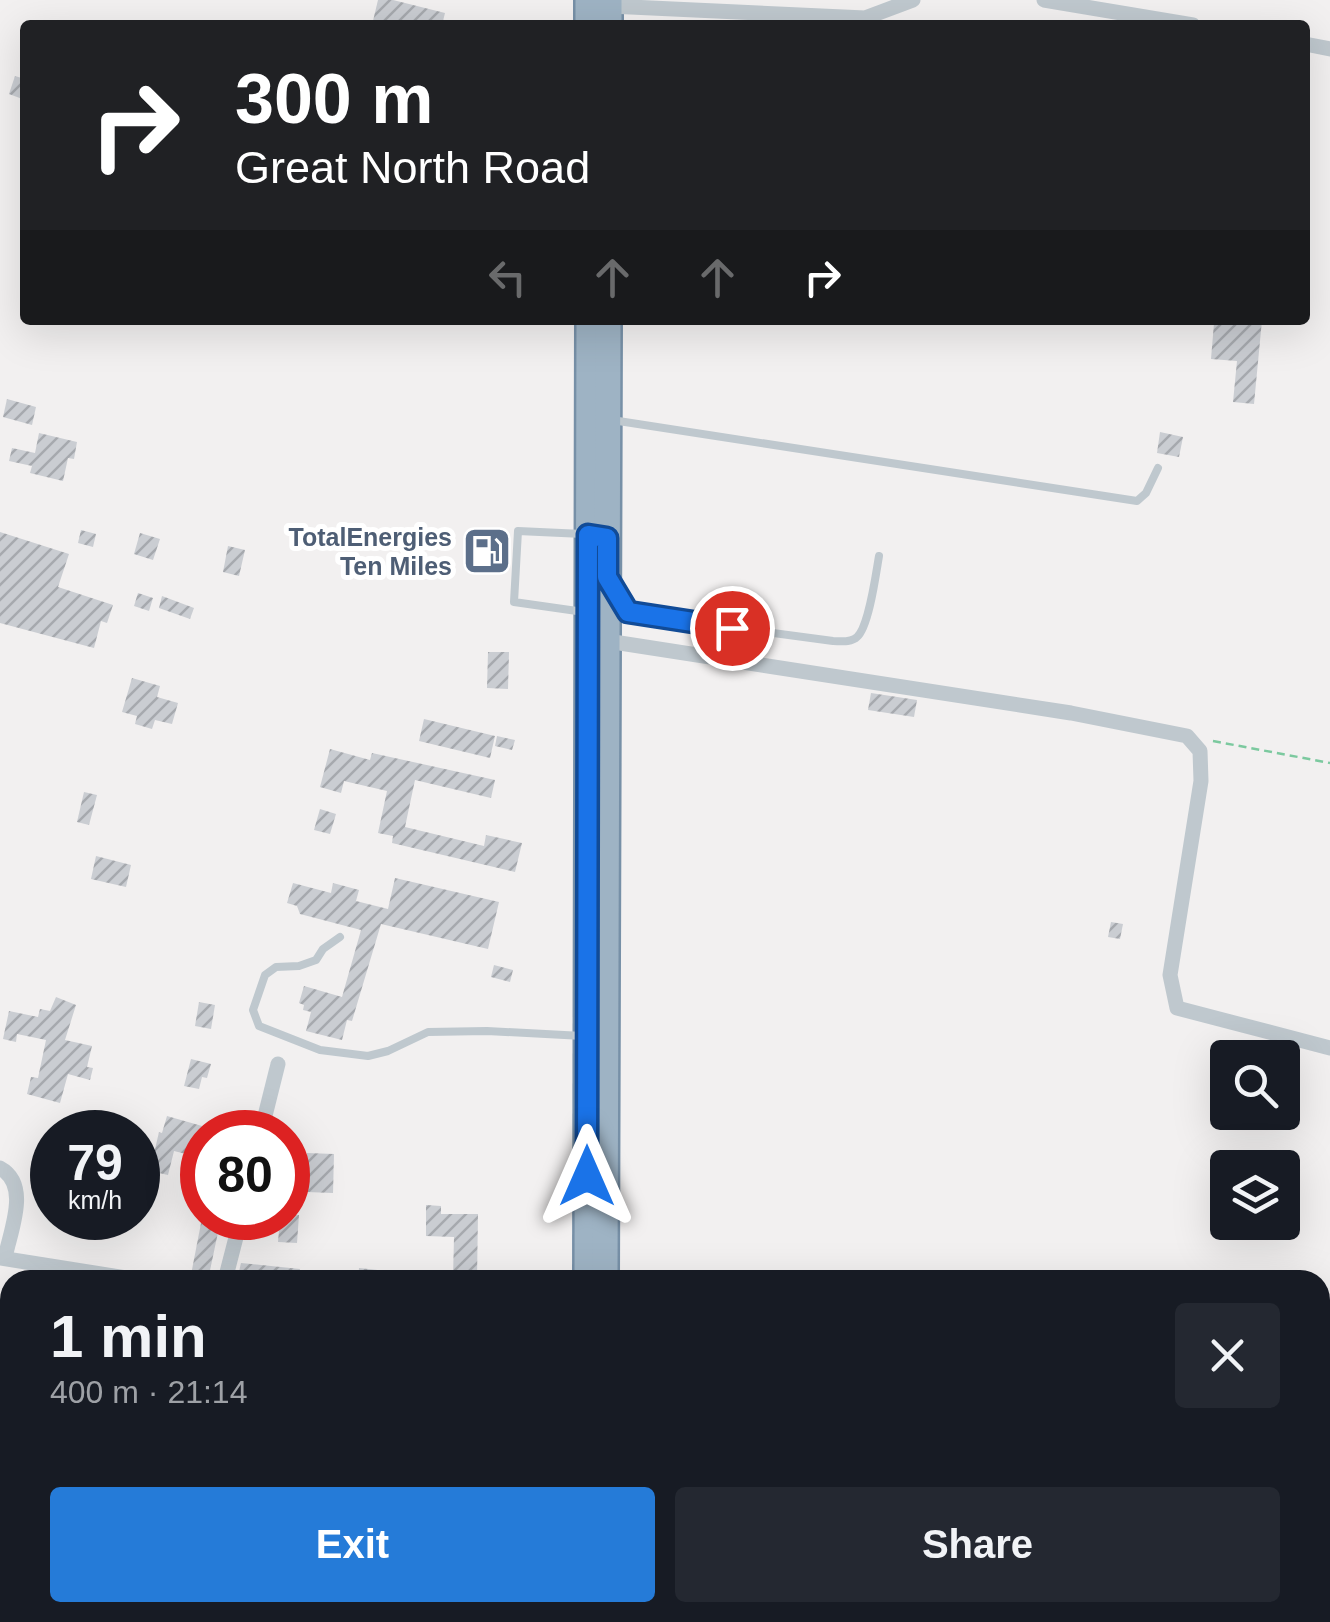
<!DOCTYPE html>
<meta charset="utf-8">
<style>
body{margin:0;font-family:Helvetica,sans-serif;background:#242831;color:#f1f3f6;height:100vh;display:flex;flex-direction:column;font-size:38px;white-space:nowrap}
*{box-sizing:border-box;margin:0}
p{font-size:32px;color:#9ea1a6}
.icon{flex:none;width:55px;height:55px;fill:none;stroke:currentColor;stroke-width:2;stroke-linecap:round;stroke-linejoin:round}
.map{position:relative;flex:1;overflow:hidden}
.drawer{position:absolute;left:0px;top:1270px;width:1330px;height:352px;display:flex;flex-direction:column;background:#171b24;border-radius:30px 30px 0 0;box-shadow:0 10px 40px #0002}
.drawer>*{flex:none}
.banner{position:absolute;left:20px;top:20px;width:1290px;height:305px;border-radius:10px;box-shadow:0 10px 40px #0002;background:#202124;color:#fff;overflow:hidden}
.tools{position:absolute;left:1210px;top:1040px;display:grid;gap:20px}
.tools a{display:grid;place-items:center;width:90px;height:90px;border-radius:10px;background:#171b24;box-shadow:0 10px 40px #0002;font-size:50px}
.speed{position:absolute;left:30px;top:1110px;display:flex;gap:20px;font-size:50px;font-weight:700;text-align:center}
.speed>*{display:grid;place-content:center;width:130px;height:130px;border-radius:50%;background:#171b24;box-shadow:0 10px 40px #0002;line-height:1}
.speed small{font-size:25px;font-weight:400}
.speed .limit{border:15px solid #d22;background:#fff;color:#111}
.pin{position:absolute;display:grid;place-items:center;width:85px;height:85px;color:#fff;margin:-42px;border:5px solid #fff;border-radius:50%;box-shadow:0 2px 10px #0007}
.me{position:absolute;width:110px;margin:-55px;rotate:0deg;stroke-linejoin:round;filter:drop-shadow(0 0 8px #0008)}
.turn{display:flex;align-items:center;gap:35px;height:210px;padding:0 50px;font-size:45px}
.turn .icon{width:130px;height:130px;stroke-width:2.5}
.turn b{display:block;font-size:70px;line-height:85px}
.lanes{display:flex;align-items:center;height:95px;padding:0 50px;background:#0003;justify-content:center;gap:50px;direction:ltr}
.lanes .off{opacity:.35}
.round{display:grid;place-items:center;flex:none;width:105px;height:105px;border-radius:10px;background:#242831}
.summary{display:flex;align-items:center;justify-content:space-between;height:170px;padding:0 50px}
h1{font-size:60px;font-weight:700;line-height:75px}
.button{display:flex;gap:20px;margin-top:auto;padding:20px 50px}
.button a{flex:1;height:115px;border-radius:10px;background:#257bd8;color:#fff;font-size:40px;font-weight:700;line-height:115px;text-align:center}
.button a+a{background:#242831;color:#f1f3f6}
.map>svg:first-child{display:block}
</style>
<div class="map">
<svg width="1330" height="1622" viewBox="0 0 1330 1622">
<defs>
<pattern id="building-hatch" width="6" height="6" patternUnits="userSpaceOnUse" patternTransform="scale(2.5)"><rect width="6" height="6" fill="#cacdd2"/><path d="M-1 1l2-2M0 6l6-6M5 7l2-2" fill="none" stroke="#a6a9ae"/></pattern>
</defs>
<rect width="100%" height="100%" fill="#f2f0f0"/>
<!-- building -->
<g fill="url(#building-hatch)">
<path d="M378,0h15l52,13 -3,12h-70z"/>
<path d="M15,76l10,3v21l-16,-6z"/>
<path d="M1241,320h21l-8,84 -21,-2 4,-41 -26,-2 3,-36 27,2z"/>
<path d="M7,399l29,8 -4,18 -29,-8z"/>
<path d="M1160,432l23,5 -4,20 -22,-4z"/>
<path d="M39,433l38,9 -3,17 -6,-1 -5,23 -33,-8 2,-7 -23,-5 3,-13 23,5z"/>
<path d="M81,530l15,4 -3,13 -15,-4z"/>
<path d="M0,532l69,22 -11,33 55,18 -6,18 -6,-2 -7,27 -94,-25z"/>
<path d="M140,533l20,6 -7,21 -19,-6z"/>
<path d="M228,546l17,4 -6,26 -16,-4z"/>
<path d="M138,593l15,5 -4,13 -15,-5z"/>
<path d="M162,596l32,12 -4,11 -31,-11z"/>
<path d="M488,652h21l-1,37 -21,-1z"/>
<path d="M132,678l28,8 -3,11 21,6 -6,21 -17,-4 -3,9 -17,-5 2,-8 -15,-4z"/>
<path d="M871,693l46,7 -3,17 -46,-7z"/>
<path d="M424,719l71,17 -5,22 -71,-17z"/>
<path d="M497,736l18,4 -3,10 -17,-4z"/>
<path d="M330,749l40,11 2,-7 123,27 -4,18 -76,-18 -10,47 79,19 2,-11 36,8 -7,29 -123,-29 1,-7 -15,-3 9,-42 -43,-10 -3,12 -21,-6z"/>
<path d="M84,792l13,3 -8,30 -12,-3z"/>
<path d="M320,809l16,5 -6,20 -16,-4z"/>
<path d="M96,856l35,9 -5,22 -35,-8z"/>
<path d="M395,878l104,24 -11,47 -107,-25 -29,97 -5,-1 -5,20 -36,-9 5,-19 -8,-2 1,-5 -5,-2 5,-17 38,11 19,-67 -61,-16 -3,-8 -10,-3 6,-20 38,10 2,-10 26,7 -3,11 32,8z"/>
<path d="M1111,922l12,2 -3,15 -12,-2z"/>
<path d="M494,965l19,5 -3,12 -19,-5z"/>
<path d="M56,997l20,8 -11,35 27,6 -5,21 6,1 -3,12 -22,-6 -8,29 -33,-9 4,-17 7,1 8,-38 -29,-6 -1,8 -13,-3 6,-28 29,6 2,-8 10,2z"/>
<path d="M199,1002l16,3 -4,24 -16,-3z"/>
<path d="M191,1059l20,5 -4,14 -5,-1 -3,12 -15,-3z"/>
<path d="M167,1116l35,10v32l-28,-7 -6,24 -18,-4 9,-39 3,1z"/>
<path d="M307,1153l27,1 -1,39 -27,-1z"/>
<path d="M426,1205l15,1v8h37l-1,65h-24l1,-42 -28,-1z"/>
<path d="M288,1214l11,1 -2,28 -19,-1 2,-24h8z"/>
<path d="M202,1218h19l-13,62h-18z"/>
<path d="M241,1263l59,6 -2,11h-61z"/>
<path d="M359,1268l37,4 -1,8h-37z"/>
</g>
<g fill="none" stroke-linecap="round" stroke-linejoin="round">
<!-- trunk casing -->
<g stroke="#7790a7" stroke-width="30">
<g id="trunk">
<path d="M588,0v25"/>
<path d="M609,25v-25"/>
<path d="M587,1280l2,-960"/>
<path d="M605,1280l3,-960"/>
<path d="M606,1612v10"/>
<path d="M587,1622v-10"/>
</g>
</g>
<!-- path -->
<path stroke="#7cc99f" stroke-width="2.5" stroke-dasharray="8 5" stroke-linecap="butt" d="M1213,741l117,22"/>
<!-- service -->
<g stroke="#bfc8ce" stroke-width="8">
<path d="M612,420l525,81 9,-8 12,-25"/>
<path d="M583,534l-65,-3 -4,71 70,10"/>
<path d="M616,594l16,20 201,27c7,0 18,2 24,-4 12,-10 19,-64 22,-81"/>
<path d="M340,937l-17,12 -7,11 -17,6 -23,1 -11,8 -12,35 6,16 61,24 48,6 20,-5 40,-19 59,-1 96,5"/>
<path d="M1264,1612l17,10"/>
</g>
<!-- minor -->
<g stroke="#bfc8ce" stroke-width="15">
<path d="M1044,0l149,25"/>
<path d="M609,6l256,12 48,-18"/>
<path d="M1305,44l25,5"/>
<path d="M607,641l464,72 116,23 13,15 1,30 -31,194 7,33 153,40"/>
<path d="M261,1132l17,-68"/>
<path d="M0,1168c31,17 10,63 5,90"/>
<path d="M0,1258l139,22"/>
<path d="M225,1280l16,-62"/>
<path d="M344,1612l30,10"/>
<path d="M751,1612l25,10"/>
</g>
<!-- trunk -->
<use href="#trunk" stroke="#9eb3c4" stroke-width="25"/>
</g>
<g fill="none" stroke-linecap="round" stroke-linejoin="round">
<!-- route casing -->
<g stroke="#114b97" stroke-width="25">
<path id="route" d="M587,1176l1,-641 19,3v39l21,35 104,16"/>
</g>
<!-- route -->
<use href="#route" stroke="#1a73e8" stroke-width="18"/>
</g>
<!-- icons -->
<defs>
<g id="fuel-square" transform="scale(2.5)"><rect x="-9" y="-9" width="18" height="18" rx="4" fill="#5c6f8a" stroke="#fff"/><path d="M-5.5-6h7V0h2V4h1.3V-2.5L3-4.5l.8-.8L6-3V5H2.5V1h-1V6h-7ZM-4.2-4.7v3.2H.2V-4.7Z" fill="#fff"/></g>
</defs>
<g fill-rule="evenodd">
<use href="#fuel-square" x="487" y="551"/>
</g>
<g text-anchor="middle" dominant-baseline="central" stroke-width="10" stroke-linejoin="round" paint-order="stroke">
<!-- service labels -->
<g font-size="25" font-weight="bold" fill="#4e5e75" stroke="#fff" text-anchor="end">
<text x="452" y="537">TotalEnergies<tspan x="452" dy="29">Ten Miles</tspan></text>
</g>
</g>
</svg>
<div class="tools">
<a><svg class="icon" aria-label="search" viewBox="0 0 24 24"><circle cx="10" cy="10" r="6"/><path d="M15 15l6 6"/></svg></a>
<a><svg class="icon" aria-label="layers" viewBox="0 0 24 24"><path d="M12 4l9 5-9 5-9-5zM3 14l9 5 9-5"/></svg></a>
</div>
<div class="speed"><div>79<small>km/h</small></div><div class="limit">80</div></div>
<div class="pin" style="left:732px;top:628px;background:#d93025"><svg class="icon" aria-label="arrive" viewBox="0 0 24 24"><path d="M6 21V4h12l-3 4 3 4H6"/></svg></div>
<svg class="me" style="left:587px;top:1176px" viewBox="-20 -20 40 40"><path d="M0-17L14 15 0 8-14 15z" fill="#1a73e8" stroke="#fff" stroke-width="4"/></svg>
<div class="banner">
<div class="turn"><svg class="icon" aria-label="right" viewBox="0 0 24 24"><path d="M7 20v-9h11M14 6l5 5-5 5"/></svg><div><b>300 m</b>Great North Road</div></div>
<div class="lanes"><svg class="icon off" aria-label="left" viewBox="0 0 24 24"><path d="M17 20v-9H6M10 6l-5 5 5 5"/></svg><svg class="icon off" aria-label="ahead" viewBox="0 0 24 24"><path d="M12 20V5M6 11l6-6 6 6"/></svg><svg class="icon off" aria-label="ahead" viewBox="0 0 24 24"><path d="M12 20V5M6 11l6-6 6 6"/></svg><svg class="icon" aria-label="right" viewBox="0 0 24 24"><path d="M7 20v-9h11M14 6l5 5-5 5"/></svg></div>
</div>
<section class="drawer">
<div class="summary"><div><h1>1 min</h1><p>400 m · 21:14</p></div><a class="round"><svg class="icon" aria-label="close" viewBox="0 0 24 24"><path d="M6 6l12 12M18 6L6 18"/></svg></a></div>
<div class="button"><a>Exit</a><a>Share</a></div>
</section>
</div>
